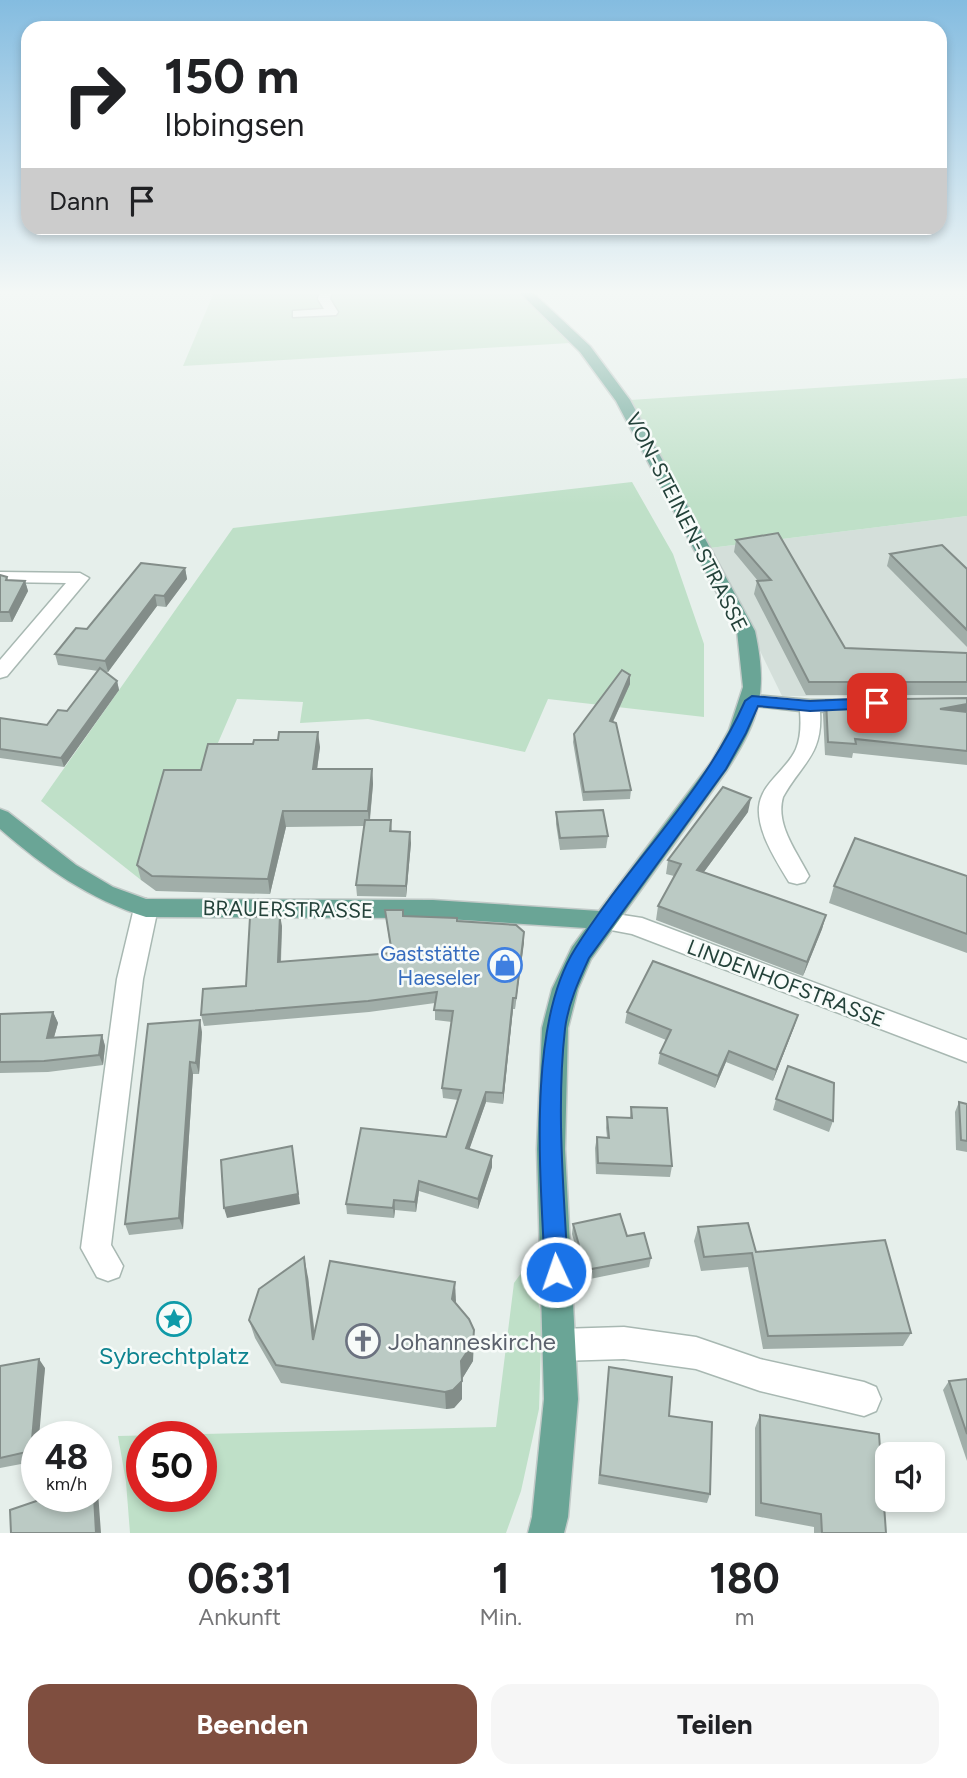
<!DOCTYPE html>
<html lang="de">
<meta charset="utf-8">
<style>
body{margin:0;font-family:Figtree,sans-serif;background:#f6f6f6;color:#202124;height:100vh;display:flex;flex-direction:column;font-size:26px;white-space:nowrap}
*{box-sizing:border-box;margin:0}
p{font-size:23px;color:#757577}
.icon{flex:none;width:38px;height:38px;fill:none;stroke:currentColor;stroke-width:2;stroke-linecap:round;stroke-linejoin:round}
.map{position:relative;height:1533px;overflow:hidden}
.drawer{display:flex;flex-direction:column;background:#fff;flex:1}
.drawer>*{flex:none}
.banner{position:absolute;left:21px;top:21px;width:926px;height:214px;border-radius:21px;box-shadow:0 4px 10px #0003;background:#fff;color:#202124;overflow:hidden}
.buttons{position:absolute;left:875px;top:1442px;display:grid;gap:14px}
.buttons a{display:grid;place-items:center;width:70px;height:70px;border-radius:14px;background:#fff;box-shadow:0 4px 10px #0003;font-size:35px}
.speed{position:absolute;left:21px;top:1421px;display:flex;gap:14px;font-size:35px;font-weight:700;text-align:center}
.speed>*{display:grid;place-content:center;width:91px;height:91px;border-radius:50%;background:#fff;box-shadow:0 4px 10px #0003;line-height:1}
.speed small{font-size:18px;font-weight:400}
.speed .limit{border:10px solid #d22;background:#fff;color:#111}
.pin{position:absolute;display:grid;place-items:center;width:60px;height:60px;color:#fff;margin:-30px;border-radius:14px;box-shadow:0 4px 10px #0006}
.me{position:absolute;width:77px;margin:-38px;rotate:357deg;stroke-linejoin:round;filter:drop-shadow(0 0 5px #0008)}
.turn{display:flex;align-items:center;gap:24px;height:147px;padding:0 28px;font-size:32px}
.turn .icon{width:91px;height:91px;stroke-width:2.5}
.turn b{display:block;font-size:49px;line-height:60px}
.then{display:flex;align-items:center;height:66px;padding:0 28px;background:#0003;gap:14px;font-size:26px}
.eta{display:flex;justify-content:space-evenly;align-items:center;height:119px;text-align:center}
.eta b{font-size:42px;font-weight:700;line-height:49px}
.cta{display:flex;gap:14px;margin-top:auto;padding:14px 28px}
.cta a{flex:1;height:80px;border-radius:21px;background:#7f4e3f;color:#fff;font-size:28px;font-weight:700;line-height:80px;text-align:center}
.cta a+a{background:#f6f6f6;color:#202124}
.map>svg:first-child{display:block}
</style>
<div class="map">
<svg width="967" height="1533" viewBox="0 0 967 1533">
<rect width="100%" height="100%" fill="#e6efeb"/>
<!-- built -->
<path fill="#d4dfda" d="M967,516v181l-185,-1 -72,-148z"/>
<!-- green -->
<g fill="#bfe0c8" fill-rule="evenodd">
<path d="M215,290h303l52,53 -387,23z"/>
<path d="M967,378v138l-257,32 -80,-148z"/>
<path d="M632,482l41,72 31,90v73l-156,-18 -23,53 -157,-33 -68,4 3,-21 -66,-3 -26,60 -7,26h-36l-27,95 -100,-79 192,-273z"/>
<path d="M527,1265l15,51 -3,93 -18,82 -15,42h-376l-4,-51 -8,-46 378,-9 18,-144zM142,1437h59v59h-59z"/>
</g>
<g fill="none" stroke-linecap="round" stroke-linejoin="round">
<!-- minor casing -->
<g stroke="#a8b8b2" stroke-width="3">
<g id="minor">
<path d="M320,290h12l-2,9 8,13 -2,3 -43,2v-6l31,-2 -6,-10z"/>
<path d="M0,572l80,1 9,5 -82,98 -7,2v-18l66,-77 -66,-1z"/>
<path d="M752,695l58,5h48l3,4 -3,4 -38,4c3,43 -19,52 -37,85 -8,28 14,55 26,79l-4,6 -8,2 -8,-2c-12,-20 -32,-50 -30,-75 2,-24 28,-37 37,-58 5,-12 5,-25 4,-38l-55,-6 -3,-4 3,-4z"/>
<path d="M146,899l8,3 4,6 -15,71 -32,266 12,21 -4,11 -11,4 -11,-4 -16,-29 36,-269 17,-71 4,-6z"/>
<path d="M603,912l39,6 325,122v22l-335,-128 -37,-7 -4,-6 4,-6z"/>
<path d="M624,1327l72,10 64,22 104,23 12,5 5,12 -5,12 -12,5 -104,-25 -64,-22 -72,-10 -65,2 -11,-5 -5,-11 5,-11 11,-5z"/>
</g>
</g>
<!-- major casing -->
<g stroke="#c2cac8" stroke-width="3">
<path id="major" d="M517,290h13l60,56 40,54 125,231c13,61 5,87 -28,139l-136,189 -13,30 -10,39 -3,121 13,250 -10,118 -4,16h-36l4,-16 12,-118 -7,-250 5,-121 10,-39 20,-42 14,-19 -153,-10 -287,-1c-57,-18 -101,-49 -146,-88v-20l8,3 68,53 37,22 33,12 287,1 166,11 113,-150 17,-31 14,-43 -6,-56 -121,-230 -36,-49z"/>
</g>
<!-- minor -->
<use href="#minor" fill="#fff" fill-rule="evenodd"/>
<!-- major -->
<use href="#major" fill="#6aa596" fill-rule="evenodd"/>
</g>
<!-- wall -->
<g fill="#a1aea9">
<path d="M736,540l109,108 122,5v42h-161l-52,-101 3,-13h1l-24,-29z"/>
<path d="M890,554l77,15v78l-80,-81z"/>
<path d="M185,568l2,11 -21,28 -9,-1 -49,66h-3l12,9 2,9 -55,77 -64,-9v-40l47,7 20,-14 31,-40 -40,-6 -3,-11 32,-25z"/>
<path d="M0,575l7,2 1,3 17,1 3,10 -16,31h-12z"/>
<path d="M630,675v9l-17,38 18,68 -1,9 -47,2 -10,-59 1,-8z"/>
<path d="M826,700l141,4v61l-114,-12 -1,5 -27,-3 -2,-41z"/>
<path d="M320,747l-3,22h55l1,15 -3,36h21l1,11 19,12 -5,54 -49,-1 -1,-11 8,-59 -78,1 -16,67 -114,-3 -15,-11 -4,-15 64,-95z"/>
<path d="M556,812l52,24 -2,12 -46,2 -4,-26z"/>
<path d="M748,812l-44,60 122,43 -4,14 -19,47 -147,-56 2,-14 16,-30 -8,-2 2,-14z"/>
<path d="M967,876v77l-138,-50 5,-17z"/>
<path d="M385,910l19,6 53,5 67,11 -9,77h-2l-10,95 -17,-2 -17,47 23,18 -14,42 -59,-18 -3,21 -21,-2 -1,8 -47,-4 -1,-10 100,-67 12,-37 -15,-2 -1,-10 10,-66 -17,-2v-17l-66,9 -165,14 -3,-11 45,-29 36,-60 -1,36 110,-9z"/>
<path d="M53,1012l5,11 -4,14 48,-2 3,11 -2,19 -55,7 -48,1v-59z"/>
<path d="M627,1012l171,3 -4,12 -21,54 -47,-19 -11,26 -57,-24 2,-11 6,-13 -41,-17z"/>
<path d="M202,1032l-3,42h-6l-10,155 -54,6 -4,-11z"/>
<path d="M776,1099l57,22 -4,11 -56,-22z"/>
<path d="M959,1102l8,2v48l-11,-2 -1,-38z"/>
<path d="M631,1107l41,59 -2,11 -74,-3 -1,-26 2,-11h10l-1,-9 1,-11h23z"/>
<path d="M573,1224l54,12 24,22 -2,9 -64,13 -13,-46z"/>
<path d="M698,1227l58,25 155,81 -8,13 -140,3 -15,-82 -47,4 -7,-30z"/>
<path d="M308,1277l7,57 140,-52v21l19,27 -1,31 -11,18v20l-8,9 -8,1 -165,-26 -26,-45 -6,-18z"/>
<path d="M0,1366l45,2 -8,69v24l-37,7z"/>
<path d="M609,1367l60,49 41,78 -3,9 -109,-19z"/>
<path d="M967,1379v82l-24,-71 6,-9z"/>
<path d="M760,1415l126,118h-72v-6l-59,-11v-88z"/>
</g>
<!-- shaded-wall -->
<g fill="#838d89">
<path d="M185,568l2,11 -21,28 -2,-11z"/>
<path d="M25,581l3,10 -16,31 -3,-10z"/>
<path d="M155,595l2,11 -49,66 -3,-11z"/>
<path d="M630,675v9l-21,46 1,-9z"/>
<path d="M117,681l2,9 -55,77 -3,-9z"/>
<path d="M967,704v12l-27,-7z"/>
<path d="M318,732l2,15 -5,37 -2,-15z"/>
<path d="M372,769l1,15 -4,42 -1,-15z"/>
<path d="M751,798l-3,14 -53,72 2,-14z"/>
<path d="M283,811l3,16 -16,67 -2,-15z"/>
<path d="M410,832l1,11 -5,54v-11z"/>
<path d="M280,915l2,11 -2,47 -2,-11z"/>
<path d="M826,915l-4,14 -19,47 4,-14z"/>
<path d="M524,932v11l-9,66 1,-11z"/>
<path d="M513,998v11l-10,95v-11z"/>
<path d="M53,1012l5,11 -7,25 -4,-10z"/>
<path d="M798,1015l-4,12 -21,54 3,-11z"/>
<path d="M200,1020l2,12 -3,42 -3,-11z"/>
<path d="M102,1035l3,11 -2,19 -4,-10z"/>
<path d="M729,1051l-3,11 -11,26 3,-12z"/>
<path d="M190,1062l3,12 -10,155 -4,-11z"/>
<path d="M486,1092v10l-20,57v-11z"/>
<path d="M292,1146l8,58 -73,14 -3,-10z"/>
<path d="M492,1156v11l-14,42v-10z"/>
<path d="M419,1181v10l-3,21 -1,-10z"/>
<path d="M394,1200l1,10 -1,8 -1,-10z"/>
<path d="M304,1257l4,20 9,82 -4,-19z"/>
<path d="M455,1282l1,19 -3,17 -1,-19z"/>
<path d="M474,1330l-1,31 -11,18v20l-8,9 -8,1 -1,-17z"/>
<path d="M39,1359l6,9 -6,69h-2v23l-6,-9z"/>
<path d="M96,1489l2,3 3,41h-5l-2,-37h2z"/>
</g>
<!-- building -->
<g fill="#bbcac4" stroke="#838d89" stroke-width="2">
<path d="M778,533l67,115 122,5v29h-158l-52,-101 14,-1 -35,-40z"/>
<path d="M942,545l25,24v61l-77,-76z"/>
<path d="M141,563l44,5 -21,28 -9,-1 -50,66 -50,-7 21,-26 11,1z"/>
<path d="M0,575l7,2 -1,3 19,1 -16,31h-9z"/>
<path d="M100,668l17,13 -56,77 -61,-9v-31l47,7 11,-15 9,1z"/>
<path d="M622,670l8,5 -20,46 6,2 15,67 -47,2 -10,-58z"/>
<path d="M967,698v6l-27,5 27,3v39l-112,-12 1,5 -28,-2 -2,-42z"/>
<path d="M279,732h39l-5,37h59l-4,42h-85l-15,68 -116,-3 -15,-11 27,-95h37l7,-26h45l1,-4h24z"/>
<path d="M723,787l28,11 -54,72 129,45 -19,47 -149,-56 23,-42 -13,-4z"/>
<path d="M603,810l5,26 -48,2 -4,-26z"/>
<path d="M365,820h26l-1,11 20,1 -4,54 -50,-1z"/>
<path d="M855,838l112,38v58l-133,-48z"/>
<path d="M385,910h18v6l54,2v3l59,4 8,7 -8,66h-3l-10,95 -17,-1 -20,56 26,8 -14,43 -59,-18 -4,21 -21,-2 -1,8 -47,-4 15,-76 85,9 15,-47 -19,-2 11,-77 -19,-1 3,-18 -69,9 -167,14 2,-26 43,-3 4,-69 30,-2 -2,47 114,-9z"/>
<path d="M653,961l145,54 -22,55 -47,-19 -11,25 -58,-23 11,-23 -44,-18z"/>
<path d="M53,1012l-6,26 55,-3 -3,20 -55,6 -44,1v-48z"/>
<path d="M200,1020l-4,43 -6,-1 -11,156 -54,6 23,-200z"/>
<path d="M788,1066l46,17 -1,38 -57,-22z"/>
<path d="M959,1102l8,2v37l-6,-1z"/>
<path d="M631,1107l36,1 5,58 -74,-3 -1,-26 12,1 -2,-21 25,1z"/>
<path d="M292,1146l6,48 -74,14 -3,-48z"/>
<path d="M620,1214l7,22 17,-3 7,25 -65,12 -13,-46z"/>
<path d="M748,1223l8,29 129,-12 26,93 -143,3 -16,-83 -48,4 -6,-30z"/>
<path d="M304,1257l9,83 17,-79 125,21 -3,17 17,20 5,11 -1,13 -12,18 1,20 -9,9 -8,2 -169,-27 -27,-45 10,-31z"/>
<path d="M39,1359l-8,92 -31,7v-92z"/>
<path d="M609,1367l63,10 -3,39 43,6 -2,72 -110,-19z"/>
<path d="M967,1379v55l-18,-53z"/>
<path d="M760,1415l119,19 7,99h-64l-1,-19 -60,-11z"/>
<path d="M51,1496h43l2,37h-85l-1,-23z"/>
</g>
<!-- sky -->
<linearGradient id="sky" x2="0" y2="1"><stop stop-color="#84bce0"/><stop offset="0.58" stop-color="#f4f8f6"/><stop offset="1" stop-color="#f4f8f6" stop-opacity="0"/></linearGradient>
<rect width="967" height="504" fill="url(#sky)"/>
<!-- route -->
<path fill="#1a73e8" stroke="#114b97" stroke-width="2" d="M752,696l58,5 67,-3 8,5 -8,5 -67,3 -52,-5 -12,27 -20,36 -137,189c-10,22 -21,46 -24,71 -9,80 -1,163 3,243l-4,8 -8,3 -8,-3 -3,-8c-4,-91 -19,-245 30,-323 53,-85 129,-155 170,-248z"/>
<!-- icons -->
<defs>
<g id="shop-ring" transform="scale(1.75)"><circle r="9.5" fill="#f7fbf9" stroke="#3f7fe0" stroke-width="1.5"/><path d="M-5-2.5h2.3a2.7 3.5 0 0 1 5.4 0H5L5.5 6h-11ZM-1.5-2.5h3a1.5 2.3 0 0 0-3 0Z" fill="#3f7fe0"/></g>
<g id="sight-ring" transform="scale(1.75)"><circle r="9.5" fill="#f7fbf9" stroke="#0f9aa8" stroke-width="1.5"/><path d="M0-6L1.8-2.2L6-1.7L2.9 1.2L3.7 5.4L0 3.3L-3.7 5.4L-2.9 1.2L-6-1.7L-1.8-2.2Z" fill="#0f9aa8"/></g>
<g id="church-ring" transform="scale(1.75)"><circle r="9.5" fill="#f7fbf9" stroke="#6b7280" stroke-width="1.5"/><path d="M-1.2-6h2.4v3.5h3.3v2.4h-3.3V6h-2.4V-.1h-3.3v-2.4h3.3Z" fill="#6b7280"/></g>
</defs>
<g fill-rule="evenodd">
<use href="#shop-ring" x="505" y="965"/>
<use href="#sight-ring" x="174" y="1319"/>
<use href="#church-ring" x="363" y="1341"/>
</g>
<g text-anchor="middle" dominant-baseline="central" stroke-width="5" stroke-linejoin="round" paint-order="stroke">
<!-- street labels -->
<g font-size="21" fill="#24423a" stroke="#f7fbf9">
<text transform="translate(687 522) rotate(63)">VON-STEINEN-STRASSE</text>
<text transform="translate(288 909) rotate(1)">BRAUERSTRASSE</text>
<text transform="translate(786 983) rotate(21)">LINDENHOFSTRASSE</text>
</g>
<!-- shop labels -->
<g font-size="21" fill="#366cbe" stroke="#f7fbf9" text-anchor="end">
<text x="480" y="953">Gaststätte<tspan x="480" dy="24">Haeseler</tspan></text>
</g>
<!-- near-worship labels -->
<g font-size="24" fill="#5b616d" stroke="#f7fbf9" text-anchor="start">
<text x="388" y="1341">Johanneskirche</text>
</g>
<!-- near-culture labels -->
<g font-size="24" fill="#0d838f" stroke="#f7fbf9">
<text x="174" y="1355">Sybrechtplatz</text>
</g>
</g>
</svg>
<div class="buttons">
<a><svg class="icon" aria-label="sound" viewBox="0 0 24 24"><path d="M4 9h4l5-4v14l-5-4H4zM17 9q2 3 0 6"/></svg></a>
</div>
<div class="speed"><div>48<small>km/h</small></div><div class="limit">50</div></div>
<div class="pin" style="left:877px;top:703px;background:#d93025"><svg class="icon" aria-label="arrive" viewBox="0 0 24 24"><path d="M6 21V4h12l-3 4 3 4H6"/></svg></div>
<svg class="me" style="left:556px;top:1272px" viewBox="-20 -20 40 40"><circle r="17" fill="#1a73e8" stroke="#fff" stroke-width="3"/><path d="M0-11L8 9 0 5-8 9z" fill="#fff"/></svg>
<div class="banner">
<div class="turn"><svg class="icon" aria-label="right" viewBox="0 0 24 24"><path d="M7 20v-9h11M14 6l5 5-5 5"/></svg><div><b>150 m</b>Ibbingsen</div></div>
<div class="then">Dann<svg class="icon" aria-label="arrive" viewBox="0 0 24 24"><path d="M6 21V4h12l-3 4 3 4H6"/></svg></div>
</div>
</div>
<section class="drawer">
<div class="eta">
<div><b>06:31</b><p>Ankunft</p></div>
<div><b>1</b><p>Min.</p></div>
<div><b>180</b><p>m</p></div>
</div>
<div class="cta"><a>Beenden</a><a>Teilen</a></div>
</section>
